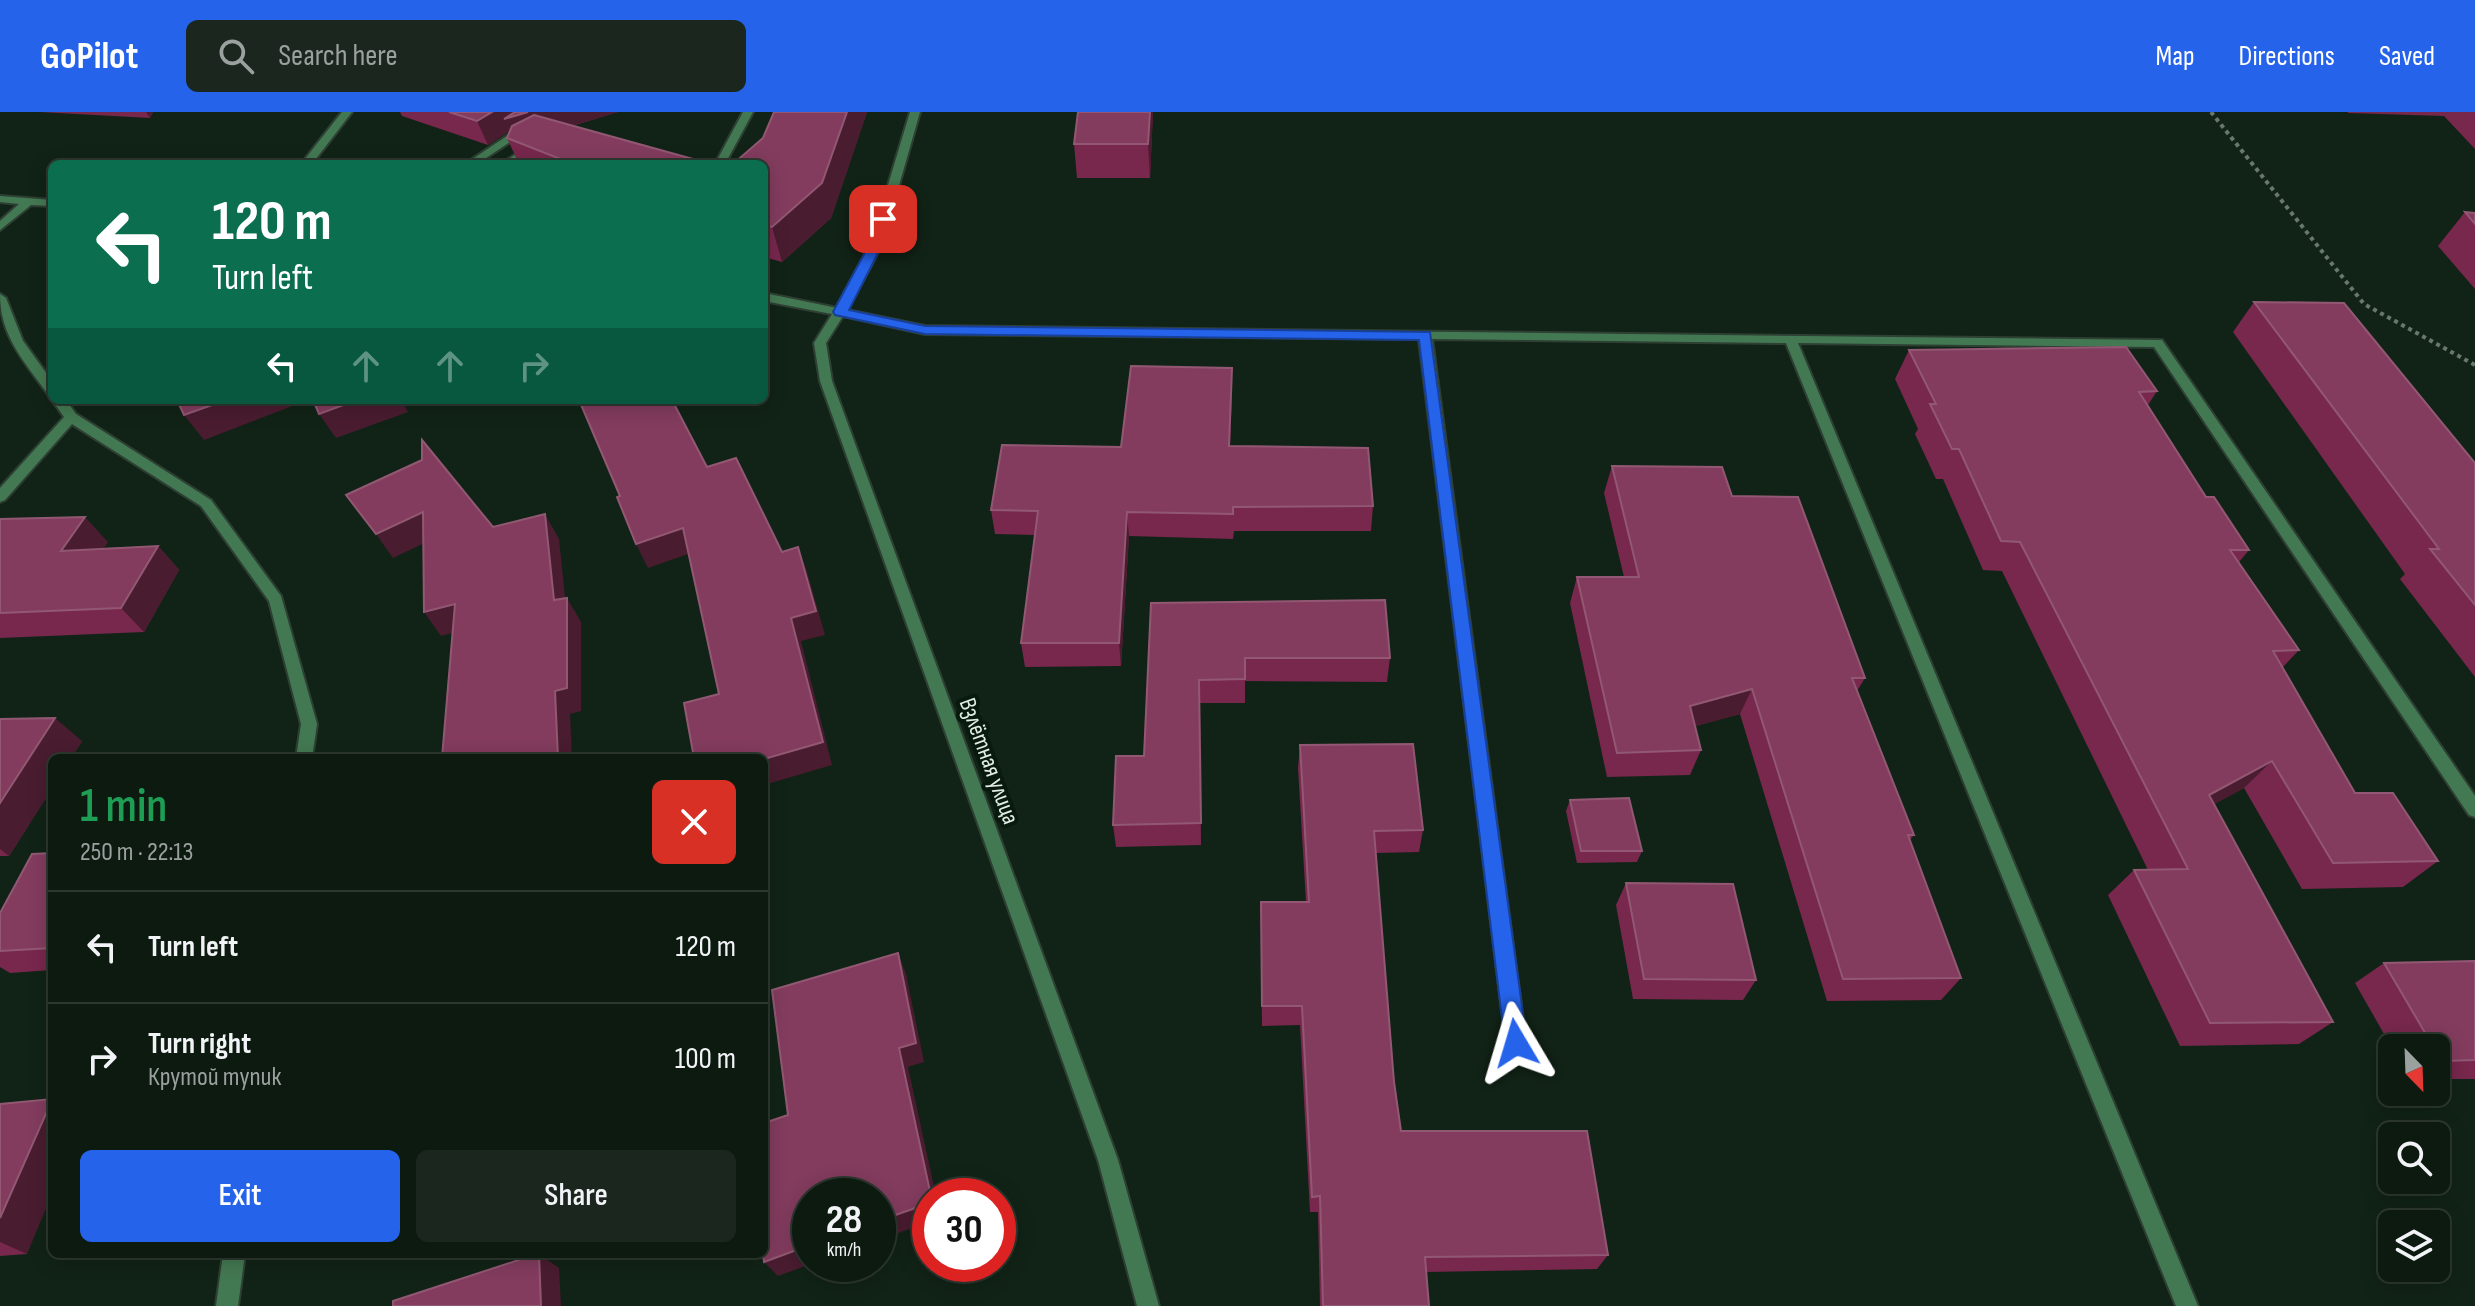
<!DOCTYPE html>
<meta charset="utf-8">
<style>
body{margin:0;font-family:"Sofia Sans Condensed",sans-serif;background:#1b271e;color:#f1f3f6;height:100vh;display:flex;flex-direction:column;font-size:30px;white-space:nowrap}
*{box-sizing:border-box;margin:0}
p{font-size:26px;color:#9aa19f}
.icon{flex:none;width:44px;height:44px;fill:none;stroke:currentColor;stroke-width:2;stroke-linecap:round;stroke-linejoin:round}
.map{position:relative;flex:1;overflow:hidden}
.drawer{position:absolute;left:48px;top:642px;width:720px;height:504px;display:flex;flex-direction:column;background:#0d1a10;border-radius:12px;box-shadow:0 4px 20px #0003,0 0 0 2px #2d3830}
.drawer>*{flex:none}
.banner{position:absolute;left:48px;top:48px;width:720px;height:244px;border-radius:12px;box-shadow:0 4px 20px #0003,0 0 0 2px #2d3830;background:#0b6e4f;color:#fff;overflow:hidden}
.needle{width:52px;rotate:157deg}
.buttons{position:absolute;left:2378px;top:922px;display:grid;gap:16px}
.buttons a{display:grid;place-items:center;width:72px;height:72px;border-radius:12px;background:#0d1a10;box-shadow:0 4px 20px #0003,0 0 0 2px #2d3830;font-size:40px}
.speed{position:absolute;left:792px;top:1066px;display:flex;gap:16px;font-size:40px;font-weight:700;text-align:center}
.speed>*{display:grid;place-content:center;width:104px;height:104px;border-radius:50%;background:#0d1a10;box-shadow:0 4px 20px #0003,0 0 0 2px #2d3830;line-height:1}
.speed small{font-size:20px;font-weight:400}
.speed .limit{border:12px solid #d22;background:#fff;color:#111}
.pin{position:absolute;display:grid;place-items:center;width:68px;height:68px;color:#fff;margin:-34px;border-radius:16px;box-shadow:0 4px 12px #0006}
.me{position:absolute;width:88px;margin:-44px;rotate:353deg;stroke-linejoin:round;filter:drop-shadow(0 0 6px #0008)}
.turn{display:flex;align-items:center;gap:28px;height:168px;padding:0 32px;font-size:36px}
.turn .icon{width:104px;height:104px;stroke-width:2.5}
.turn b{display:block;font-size:56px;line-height:68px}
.lanes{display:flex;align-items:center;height:76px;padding:0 32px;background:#0003;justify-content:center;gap:40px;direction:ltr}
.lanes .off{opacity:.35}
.round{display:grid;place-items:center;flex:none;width:84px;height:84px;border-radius:12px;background:#1b271e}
.overview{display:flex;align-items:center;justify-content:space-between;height:136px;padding:0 32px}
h1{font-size:48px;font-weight:600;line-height:60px;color:#1e9e55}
.primary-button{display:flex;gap:16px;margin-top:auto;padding:16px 32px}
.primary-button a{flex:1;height:92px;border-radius:12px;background:#2563eb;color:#fff;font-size:32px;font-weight:600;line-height:92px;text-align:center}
.primary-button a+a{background:#1b271e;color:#f1f3f6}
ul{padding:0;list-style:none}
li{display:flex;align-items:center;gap:24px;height:112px;padding:0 32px;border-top:2px solid #2d3830}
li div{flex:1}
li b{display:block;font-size:30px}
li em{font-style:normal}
header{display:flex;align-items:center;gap:48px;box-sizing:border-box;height:112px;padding:0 40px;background:#2563eb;color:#fff}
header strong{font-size:38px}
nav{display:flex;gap:44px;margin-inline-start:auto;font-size:28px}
.search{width:560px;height:72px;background:#1b271e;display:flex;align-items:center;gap:20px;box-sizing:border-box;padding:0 28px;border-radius:12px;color:#9aa19f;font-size:30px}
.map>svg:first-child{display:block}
</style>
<header>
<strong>GoPilot</strong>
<div class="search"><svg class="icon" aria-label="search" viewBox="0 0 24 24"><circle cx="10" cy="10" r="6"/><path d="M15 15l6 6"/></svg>Search here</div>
<nav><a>Map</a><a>Directions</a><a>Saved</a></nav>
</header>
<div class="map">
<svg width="2475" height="1194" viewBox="0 0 2475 1194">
<rect width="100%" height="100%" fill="#112316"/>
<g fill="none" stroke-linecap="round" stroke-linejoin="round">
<!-- service casing -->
<g stroke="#2e3f33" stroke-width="4">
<g id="service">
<path d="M342,0h10l-40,52h-11z"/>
<path d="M743,0h10l-28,52h-10z"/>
<path d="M910,0h10l-38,133 -36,67 -2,3h-8l-2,-3 36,-67z"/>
<path d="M522,14l9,2 -54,36h-12z"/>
<path d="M531,32l9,2 -26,18h-13z"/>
</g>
</g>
<!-- minor casing -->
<g stroke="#2e3f33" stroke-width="4">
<g id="minor">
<path d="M0,84l52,4v6l-21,-1 -31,25v-9l19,-17 -19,-2z"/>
<path d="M764,181l161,33 1237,14 313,456v21l-6,-2 -315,-468 -356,-4 400,963h-22l-390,-963 -354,-4 94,704 -3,6 -7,3 -7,-3 -3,-6 -87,-704 -494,-5 -82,-18 -17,27 6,38 286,779 41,146h-22l-39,-146 -278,-779 -6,-38 18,-29 -68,-13z"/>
<path d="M0,182l6,4 17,43 29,40v13l-5,-1c-23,-32 -47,-57 -47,-99z"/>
<path d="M52,288h14l10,14 135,86 70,96 36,128 -5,34h-16l5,-34 -32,-123 -68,-95 -129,-82 -67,76 -5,2v-14l64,-71z"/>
<path d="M223,1142h22l-7,52h-22z"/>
</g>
</g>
<!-- path -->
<path stroke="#68786c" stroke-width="4" stroke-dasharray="4 4" stroke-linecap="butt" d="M2211,0l153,192 111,61"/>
<!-- service -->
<use href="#service" fill="#437952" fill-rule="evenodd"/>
<!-- minor -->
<use href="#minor" fill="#437952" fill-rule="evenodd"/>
</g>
<!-- wall -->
<g fill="#78274d">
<path d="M40,0h113l-3,6z"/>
<path d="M400,0h218l-46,14 139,38h-192l-12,-26 2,-7 -21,14 -86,-29z"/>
<path d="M774,0h93l-36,106 -49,44 -18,-5 -1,-119z"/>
<path d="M1078,0h75l-3,66h-73l-3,-34z"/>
<path d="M2348,0h127v37l-31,-33 -96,-3z"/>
<path d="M2465,100l10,1v76l-37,-43z"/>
<path d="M2254,190l221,161v214l-75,-98 5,-5 -172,-242z"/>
<path d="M1909,238l248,41 -9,14 58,92 43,53 -10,12 60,88 -17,18 73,125 83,68 -35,26 -101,2 -58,-101 -30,16 119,218 -34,22 -119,2 -72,-151 26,-25h14l-146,-299 -19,-1 -40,-91h-7l-21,-45 3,-5 -23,-50z"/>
<path d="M1232,280l-2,54 143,60 -2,25h-137l-1,8 -104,-3 -8,130 -96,1 -4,-24 14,-108 -40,-1 -4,-24z"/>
<path d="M1612,354l120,30 133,182 -8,13 57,144 -4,5 51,138 -20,22 -114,1 -87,-287 -45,12 6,24 -11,25 -83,2 -37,-174 7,-26h47l-20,-84z"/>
<path d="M0,407l108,23 -5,6 55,-2 21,24 -35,62 -144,6z"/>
<path d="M1151,491l239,55 -3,24 -142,-1v22h-45l1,142 -85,2 -3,-22 31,-69z"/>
<path d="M0,607l82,22 -73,115h-9z"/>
<path d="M1300,633l123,85 -4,22 -43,1 18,229 7,49 207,124 -11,14 -171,3 3,34h-109l-2,-94h-8l-10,-187 -38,1 -1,-124h45l-8,-134z"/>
<path d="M1570,688l72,51 -5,11 -60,1 -11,-52z"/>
<path d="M52,741v117l-42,3 -10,-6v-54z"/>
<path d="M1626,771l130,97 -13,20 -110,-1 -17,-94z"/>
<path d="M2475,849v118h-39v-31h-44l-37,-65 29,-20z"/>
<path d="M0,992l27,150 -27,2z"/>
</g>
<!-- shaded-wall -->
<g fill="#4a1c30">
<path d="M146,0h7l-3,6z"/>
<path d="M492,0h126l-100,30 -5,-2 -4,-9 -21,14 -11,-24z"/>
<path d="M847,0h20l-36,106 -49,44 -10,-35z"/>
<path d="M1150,0h3l-3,66 -2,-34z"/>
<path d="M1232,256v24l-3,78v-24z"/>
<path d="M226,288h82l-104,40 -20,-25z"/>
<path d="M357,288h45l6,12 -72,26 -17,-24z"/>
<path d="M423,400l16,24 -46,22 -17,-24z"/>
<path d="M1127,400l2,24 -8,130 -2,-23z"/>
<path d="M545,402l14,25 8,77v-18l14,24v89l-11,3 2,44h-14l-3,-67 -1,-91z"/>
<path d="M85,405l23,25 -23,33 -24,-24z"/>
<path d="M683,416l11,24 -46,16 -12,-24z"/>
<path d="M158,434l21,24 -35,62 -23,-24z"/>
<path d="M798,435l9,25 18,63 -24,6 31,124 -68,20v-26l27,-141z"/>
<path d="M455,492l16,24 -30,8 -17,-24z"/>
<path d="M1752,577l-12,25 -61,17 11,-25z"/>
<path d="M55,606l27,23 -11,17h-19v30l-43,68 -9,-7v-46z"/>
<path d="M2272,649l-28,27 -62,34 27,-27z"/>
<path d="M898,841l8,21 18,88 -16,5 28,129h-5l-32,-148z"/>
<path d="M52,988v94l-25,60 -27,-12v-24z"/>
<path d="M930,1091v19l-52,18v-19z"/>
<path d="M810,1133v19h1l-33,12 -14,-14z"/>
<path d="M539,1142l20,14 2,38h-20z"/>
</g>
<!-- building -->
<g fill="#833c5e" stroke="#925873" stroke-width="2">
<path d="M449,0h43l-15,9z"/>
<path d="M515,0h13l-24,7z"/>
<path d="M774,0h73l-25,71 -50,44 -8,-2v-61h-31l30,-26z"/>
<path d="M1078,0h72l-2,32h-74z"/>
<path d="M534,3l177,49h-138l-66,-26 5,-12z"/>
<path d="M2465,100l10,1v11z"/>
<path d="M2254,190l90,1 131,160v142l-45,-56h9z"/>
<path d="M2126,235l31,44 -18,1 67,105h8l35,53h-19l69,100 -26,1 82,142h38l45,68 -105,2 -61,-102 -63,34 124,227 -123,1 -76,-153 54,-1 -168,-327 -19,-1 -42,-92h-7l-22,-45h6l-27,-54z"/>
<path d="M1131,254l101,2 -3,78 139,2 5,58 -140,1v7l-106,-2 -8,131h-98l17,-132 -47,-1 11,-65 119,2z"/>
<path d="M177,288h49l-42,15z"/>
<path d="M313,288h44l-38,14z"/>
<path d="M579,288h93l35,67 29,-9 46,94 16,-5 18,64 -25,7 32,124 -59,17 -70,-1 -10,-55 35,-9 -36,-166 -47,16 -19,-47 3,-1z"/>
<path d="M422,328l71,87 52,-13 9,86 13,-2v90l-12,3 3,67h-116l13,-154 -31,8 -1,-100 -47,22 -30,-39 76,-35z"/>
<path d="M1612,354l110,1 10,29 66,1 67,181h-13l62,157h-6l53,143 -118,1 -91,-290 -62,17 11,44 -84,3 -40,-176h62z"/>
<path d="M85,405l-24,34 97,-5 -37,62 -121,5v-94z"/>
<path d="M1385,488l5,58h-145v21l-46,1 2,143 -88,2 3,-69h28l7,-153z"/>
<path d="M55,606l-55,85v-84z"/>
<path d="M1413,632l10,86 -49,1 20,251 7,49h186l21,124 -183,2 4,49h-106l-3,-110 -8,1 -10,-191h-40l-1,-104h48l-9,-157z"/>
<path d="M1629,686l13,53h-61l-11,-51z"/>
<path d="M52,741v95l-52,3v-38l32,-59z"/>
<path d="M1626,771l107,1 23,96 -112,-1z"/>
<path d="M898,841l18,90 -17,5 32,148h-1v7l-52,18v-25h-68v49l-46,17 -1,-8 1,-131 24,-8 -16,-125z"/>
<path d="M2475,849v99l-33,1 -6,-10v-3h-2l-50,-85z"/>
<path d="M52,987v1l-52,118v-114z"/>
<path d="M537,1142h2l2,52h-148v-5z"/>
</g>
<!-- route -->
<path fill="#2563eb" stroke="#184099" stroke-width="2" d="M883,103l7,4 -8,26 -33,65 76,16 505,6 97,711 -3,8 -8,3 -8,-3 -3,-8 -86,-703 -494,-6 -90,-19 -2,-3 36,-67 8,-26z"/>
<g text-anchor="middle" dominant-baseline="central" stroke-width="8" stroke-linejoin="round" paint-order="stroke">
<!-- street labels -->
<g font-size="24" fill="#e2eee5" stroke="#081a0d">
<text transform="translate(989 649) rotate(70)">Взлётная улица</text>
</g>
</g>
</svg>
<div class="buttons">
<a><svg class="needle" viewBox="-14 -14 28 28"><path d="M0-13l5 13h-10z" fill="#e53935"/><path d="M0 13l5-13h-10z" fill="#9aa19f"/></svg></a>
<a><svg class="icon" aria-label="search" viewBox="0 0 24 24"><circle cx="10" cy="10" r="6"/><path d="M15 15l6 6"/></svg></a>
<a><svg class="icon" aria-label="layers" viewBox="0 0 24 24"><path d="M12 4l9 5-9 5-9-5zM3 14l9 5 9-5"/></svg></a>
</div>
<div class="speed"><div>28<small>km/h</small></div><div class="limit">30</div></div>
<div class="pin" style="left:883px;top:107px;background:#d93025"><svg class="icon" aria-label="arrive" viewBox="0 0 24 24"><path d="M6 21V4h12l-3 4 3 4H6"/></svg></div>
<svg class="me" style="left:1516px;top:931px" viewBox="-20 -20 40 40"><path d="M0-17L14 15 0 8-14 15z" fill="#2563eb" stroke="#fff" stroke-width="4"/></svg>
<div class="banner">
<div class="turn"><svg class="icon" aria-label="left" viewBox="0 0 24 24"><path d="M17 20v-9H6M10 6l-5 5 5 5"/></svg><div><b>120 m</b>Turn left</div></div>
<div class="lanes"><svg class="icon" aria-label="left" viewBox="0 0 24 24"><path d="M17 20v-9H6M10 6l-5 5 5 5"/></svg><svg class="icon off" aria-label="ahead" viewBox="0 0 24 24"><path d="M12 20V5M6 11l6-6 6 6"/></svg><svg class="icon off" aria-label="ahead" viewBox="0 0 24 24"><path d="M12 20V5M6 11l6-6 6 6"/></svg><svg class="icon off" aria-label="right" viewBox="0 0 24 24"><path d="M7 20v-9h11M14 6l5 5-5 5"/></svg></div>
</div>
<section class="drawer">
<div class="overview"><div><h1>1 min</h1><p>250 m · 22:13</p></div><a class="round" style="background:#d93025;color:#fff"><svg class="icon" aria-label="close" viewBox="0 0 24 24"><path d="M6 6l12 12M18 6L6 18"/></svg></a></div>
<ul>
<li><svg class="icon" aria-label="left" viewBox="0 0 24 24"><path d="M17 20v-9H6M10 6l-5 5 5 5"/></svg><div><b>Turn left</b></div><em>120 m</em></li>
<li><svg class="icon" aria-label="right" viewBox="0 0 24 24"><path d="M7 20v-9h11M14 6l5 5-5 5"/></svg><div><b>Turn right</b><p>Крутой тупик</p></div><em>100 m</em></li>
</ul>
<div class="primary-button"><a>Exit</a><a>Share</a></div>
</section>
</div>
